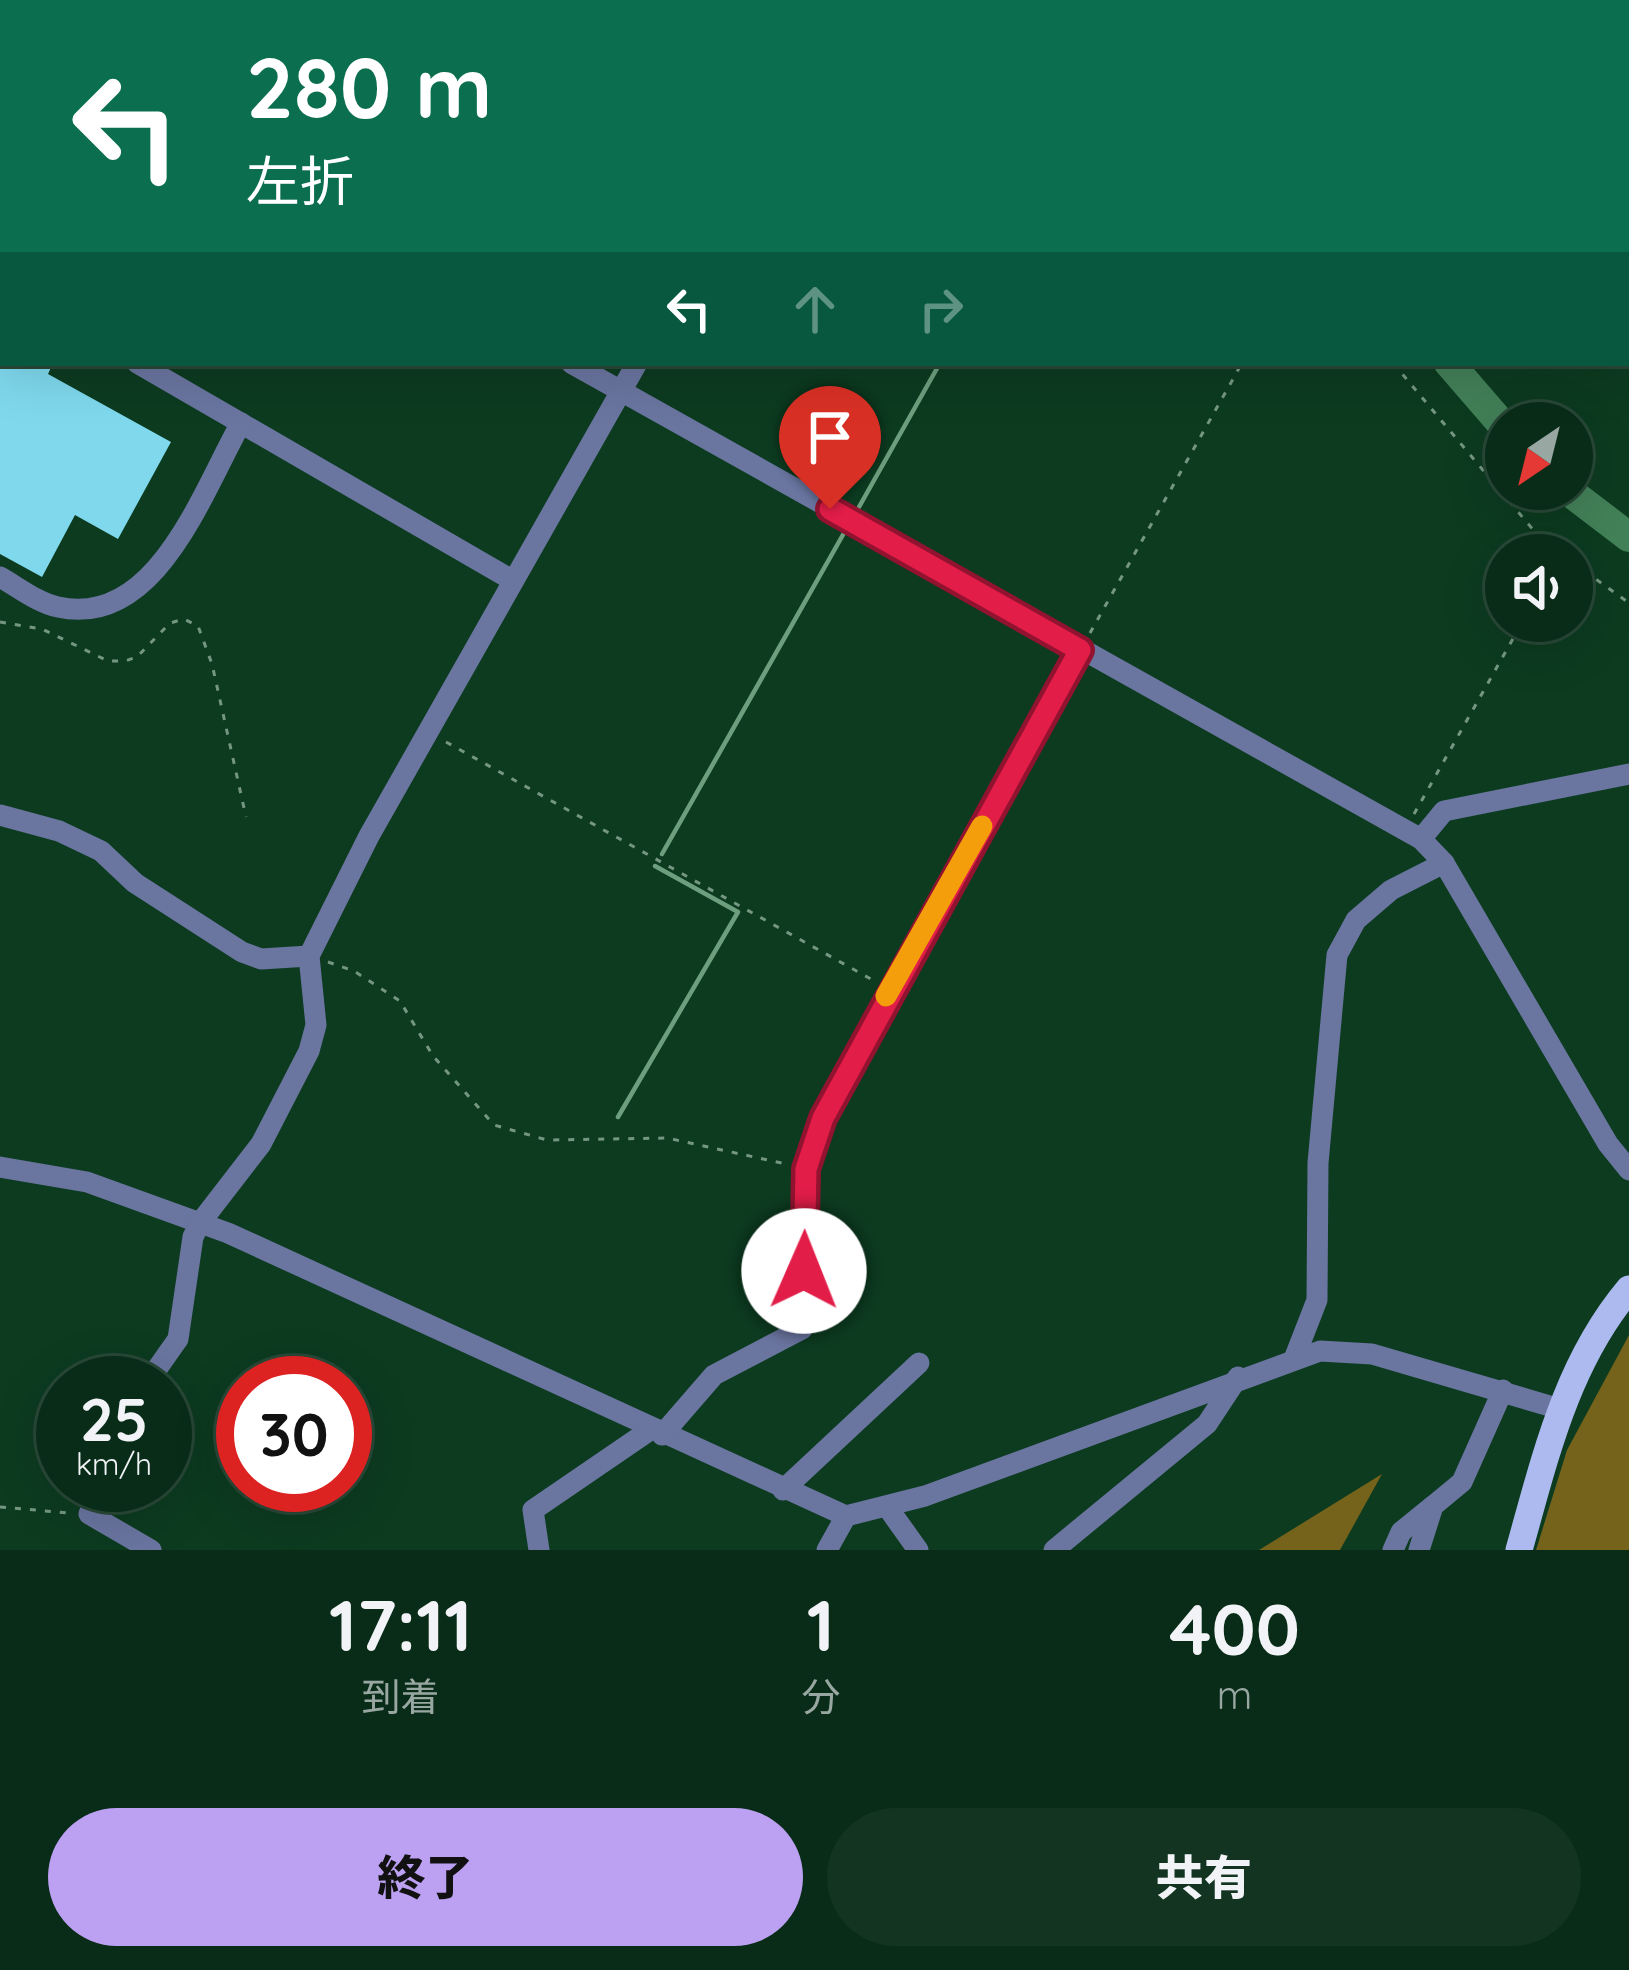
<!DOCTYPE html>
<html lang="ja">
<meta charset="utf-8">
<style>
body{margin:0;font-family:Quicksand,"Noto Sans JP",sans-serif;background:#123421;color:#f1f3f6;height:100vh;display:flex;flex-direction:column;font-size:45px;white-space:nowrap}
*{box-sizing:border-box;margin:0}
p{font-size:39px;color:#99a7a2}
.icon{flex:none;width:66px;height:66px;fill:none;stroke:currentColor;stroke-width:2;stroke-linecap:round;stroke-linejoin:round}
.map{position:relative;height:1550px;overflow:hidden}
.sheet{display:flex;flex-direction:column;background:#092c18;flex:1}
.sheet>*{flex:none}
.banner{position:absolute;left:0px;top:0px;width:1629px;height:366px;box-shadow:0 12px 48px #0002,0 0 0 3px #294837;background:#0b6e4f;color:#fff;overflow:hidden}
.needle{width:78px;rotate:215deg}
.fabs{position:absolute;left:1485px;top:402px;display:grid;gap:24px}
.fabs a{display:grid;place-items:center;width:108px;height:108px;border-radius:50%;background:#092c18;box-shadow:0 12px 48px #0002,0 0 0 3px #294837;font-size:60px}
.speed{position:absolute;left:36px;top:1356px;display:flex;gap:24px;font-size:60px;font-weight:700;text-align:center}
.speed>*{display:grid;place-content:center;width:156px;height:156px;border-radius:50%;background:#092c18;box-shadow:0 12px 48px #0002,0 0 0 3px #294837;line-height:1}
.speed small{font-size:30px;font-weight:400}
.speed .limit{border:18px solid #d22;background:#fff;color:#111}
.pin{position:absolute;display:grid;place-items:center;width:102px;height:102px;color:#fff;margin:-123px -51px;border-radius:50% 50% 50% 0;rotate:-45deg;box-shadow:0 0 12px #0007}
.pin .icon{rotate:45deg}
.me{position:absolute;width:132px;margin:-66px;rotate:1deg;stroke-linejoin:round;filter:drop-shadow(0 0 9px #0008)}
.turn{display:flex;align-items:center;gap:42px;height:252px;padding:0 48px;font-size:54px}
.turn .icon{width:156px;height:156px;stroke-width:2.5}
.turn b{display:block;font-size:84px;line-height:102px}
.lanes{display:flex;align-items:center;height:114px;padding:0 48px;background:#0003;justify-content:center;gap:60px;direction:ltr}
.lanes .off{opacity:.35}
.eta{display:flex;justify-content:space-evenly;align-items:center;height:204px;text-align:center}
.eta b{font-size:72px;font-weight:800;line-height:84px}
.primary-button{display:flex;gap:24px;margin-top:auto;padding:24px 48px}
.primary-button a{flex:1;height:138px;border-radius:72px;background:#bca0f2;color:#111;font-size:48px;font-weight:800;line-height:138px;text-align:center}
.primary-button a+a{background:#123421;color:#f1f3f6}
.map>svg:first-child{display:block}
</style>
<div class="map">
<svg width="1629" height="1550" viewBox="0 0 1629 1550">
<rect width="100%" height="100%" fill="#0c3b20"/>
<!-- forest -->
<g fill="#75621b">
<path d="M1629,1335v215h-93l31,-100z"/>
<path d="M1382,1474l-42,76h-81z"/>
</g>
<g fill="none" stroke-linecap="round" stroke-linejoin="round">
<!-- stream -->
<g stroke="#6d9f7e" stroke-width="4.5">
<path d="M14,3l2,-3"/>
<path d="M859,507l81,-144"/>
<path d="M662,854l182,-321"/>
<path d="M618,1117l120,-205 -83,-46"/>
</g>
<!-- river -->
<g stroke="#428058" stroke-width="30">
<path d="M790,0l11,3"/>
<path d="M1449,363l57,66"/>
<path d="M1566,489l63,48"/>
</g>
</g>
<!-- building -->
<path fill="#7fd8ec" d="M0,363h53l-5,11 123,68 -53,97 -43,-24 -33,62 -42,-23z"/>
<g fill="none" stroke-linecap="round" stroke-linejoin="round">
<!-- path -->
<g stroke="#759782" stroke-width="3" stroke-dasharray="6 9" stroke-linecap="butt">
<path d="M471,0l7,3"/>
<path d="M1219,0l8,3"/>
<path d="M298,3l2,-3"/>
<path d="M1255,3l1,-3"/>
<path d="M1626,194l3,-6"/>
<path d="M1626,328l3,3"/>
<path d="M1393,363l142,169 28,23"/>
<path d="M1572,562l57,41"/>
<path d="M0,622l42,7 66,32h17l12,-4 33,-34 14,-4 14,7 14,38 34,153"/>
<path d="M1090,633l152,-270"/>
<path d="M446,742l432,241"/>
<path d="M1414,814l109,-193"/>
<path d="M328,962l26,9 46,30 33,55 61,69 53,15 120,-2 119,26"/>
<path d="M0,1507l69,6"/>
</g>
<!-- minor -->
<g stroke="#6a75a0" stroke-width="21">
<path d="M838,3l2,-3"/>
<path d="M0,42l3,2"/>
<path d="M0,86l3,-5"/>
<path d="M0,284l3,2"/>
<path d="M137,363l375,217"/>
<path d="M571,363l850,476 23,24 164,281 21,26"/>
<path d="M0,577c18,10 38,26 58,30 98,22 144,-115 183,-184"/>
<path d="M0,815l59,16 42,20 34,32 107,69 19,7 48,-3"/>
<path d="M1421,839l23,-28 185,-37"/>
<path d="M0,1167l87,15 141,51 618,283 79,-20 395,-145 52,3 188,55"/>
<path d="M1294,1359l23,-59 1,-137 19,-208 19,-35 35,-30 53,-27"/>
<path d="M147,1383l31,-44 15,-102 7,-14 61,-79 48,-93 7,-26 -7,-69 60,-120 268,-473"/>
<path d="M662,1435l52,-60 88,-46 4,-159 17,-51 257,-468"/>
<path d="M101,1485l-12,29 62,36"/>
<path d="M783,1490l136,-127"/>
<path d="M888,1508l30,42"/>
<path d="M539,1550l-6,-40 117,-80"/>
<path d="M827,1550l19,-34"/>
<path d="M1054,1550l153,-126 31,-47"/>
<path d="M1393,1550l8,-18 32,-26"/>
<path d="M1419,1550l14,-44 29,-24 41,-92"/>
</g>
<!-- major -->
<path stroke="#adbaef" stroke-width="27" d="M1519,1550c26,-92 47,-186 110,-261"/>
</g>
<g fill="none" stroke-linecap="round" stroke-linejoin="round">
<!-- route casing -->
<g stroke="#92132f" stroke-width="30">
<path id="route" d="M804,1271l2,-102 17,-51 257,-468 -250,-141"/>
</g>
<!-- route -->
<use href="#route" stroke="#e11d48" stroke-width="21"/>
<!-- slow -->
<path stroke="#f59e0b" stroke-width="21" d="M886,996l96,-170"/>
</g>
</svg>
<div class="fabs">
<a><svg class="needle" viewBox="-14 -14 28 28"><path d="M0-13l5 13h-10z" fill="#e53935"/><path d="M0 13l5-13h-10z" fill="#99a7a2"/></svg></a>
<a><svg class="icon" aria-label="sound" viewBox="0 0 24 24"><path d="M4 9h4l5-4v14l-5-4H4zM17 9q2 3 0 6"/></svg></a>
</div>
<div class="speed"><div>25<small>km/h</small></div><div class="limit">30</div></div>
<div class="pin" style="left:830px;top:509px;background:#d93025"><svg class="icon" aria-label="arrive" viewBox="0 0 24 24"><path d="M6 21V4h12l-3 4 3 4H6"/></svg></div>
<svg class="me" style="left:804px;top:1271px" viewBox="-20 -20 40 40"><circle r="19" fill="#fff"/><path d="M0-13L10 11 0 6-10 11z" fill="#e11d48"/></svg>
<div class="banner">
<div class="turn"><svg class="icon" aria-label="left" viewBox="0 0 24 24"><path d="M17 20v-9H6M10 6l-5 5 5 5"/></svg><div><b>280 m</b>左折</div></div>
<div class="lanes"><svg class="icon" aria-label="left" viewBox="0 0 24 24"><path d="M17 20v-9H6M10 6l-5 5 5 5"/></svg><svg class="icon off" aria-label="ahead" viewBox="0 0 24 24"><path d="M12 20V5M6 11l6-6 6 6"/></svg><svg class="icon off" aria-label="right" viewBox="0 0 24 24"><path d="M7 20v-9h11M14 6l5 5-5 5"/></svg></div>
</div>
</div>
<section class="sheet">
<div class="eta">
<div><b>17:11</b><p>到着</p></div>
<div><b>1</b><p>分</p></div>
<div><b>400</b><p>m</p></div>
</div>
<div class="primary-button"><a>終了</a><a>共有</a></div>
</section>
